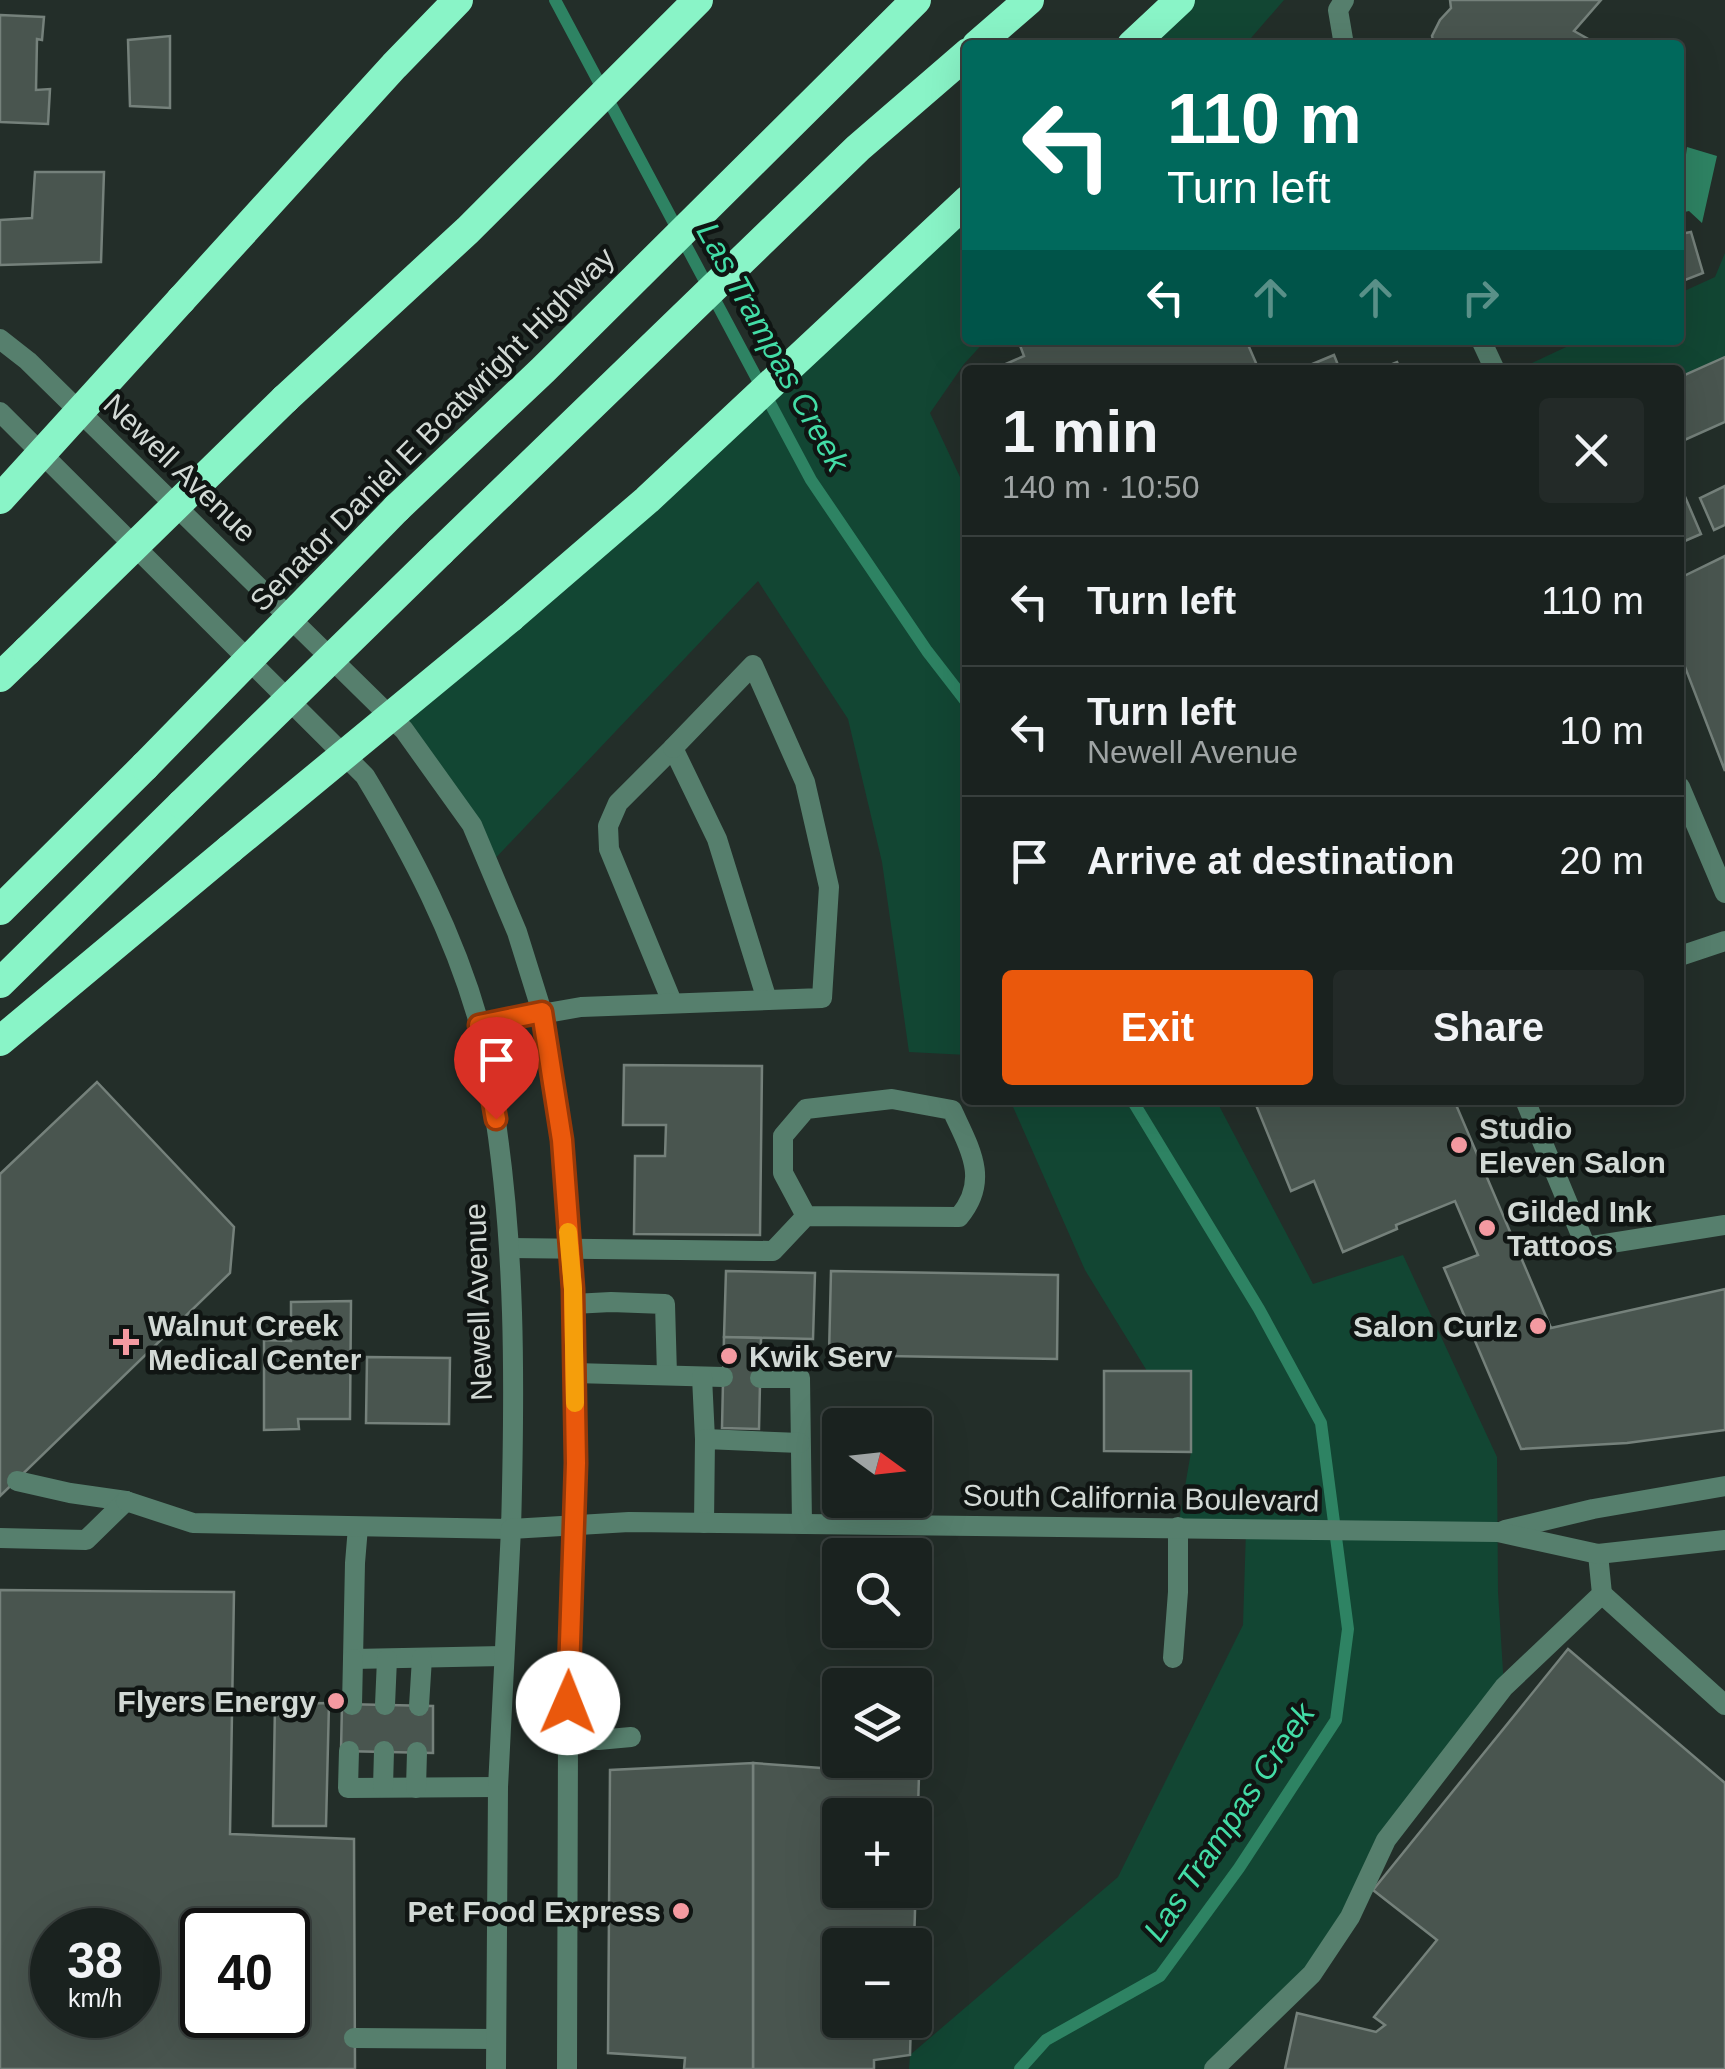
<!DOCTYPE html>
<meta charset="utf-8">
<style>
body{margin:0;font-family:Arial,sans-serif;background:#232a28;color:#f1f3f6;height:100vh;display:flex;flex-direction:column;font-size:38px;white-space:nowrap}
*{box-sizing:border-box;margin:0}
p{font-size:32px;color:#9fa4a4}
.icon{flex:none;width:55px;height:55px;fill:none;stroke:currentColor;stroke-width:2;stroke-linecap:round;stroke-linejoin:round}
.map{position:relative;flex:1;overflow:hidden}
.panel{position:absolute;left:962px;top:365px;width:722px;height:740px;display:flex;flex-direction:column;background:#1a221f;border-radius:10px;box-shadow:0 10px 40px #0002,0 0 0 2px #383f3d}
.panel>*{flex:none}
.guide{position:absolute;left:962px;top:40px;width:722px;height:305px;border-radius:10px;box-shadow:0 10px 40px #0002,0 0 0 2px #383f3d;background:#00695c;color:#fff;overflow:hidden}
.needle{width:65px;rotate:105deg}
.tools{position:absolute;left:822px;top:1408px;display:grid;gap:20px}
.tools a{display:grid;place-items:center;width:110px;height:110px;border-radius:10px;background:#1a221f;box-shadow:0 10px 40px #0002,0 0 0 2px #383f3d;font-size:50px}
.speed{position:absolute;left:30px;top:1908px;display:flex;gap:20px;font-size:50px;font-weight:700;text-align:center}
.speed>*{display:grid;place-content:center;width:130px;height:130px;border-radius:50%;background:#1a221f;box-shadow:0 10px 40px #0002,0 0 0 2px #383f3d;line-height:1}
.speed small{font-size:25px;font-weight:400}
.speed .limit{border:5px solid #111;border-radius:15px;background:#fff;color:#111}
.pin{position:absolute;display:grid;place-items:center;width:85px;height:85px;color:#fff;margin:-102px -42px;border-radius:50% 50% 50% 0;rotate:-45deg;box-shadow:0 0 10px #0007}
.pin .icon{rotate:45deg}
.me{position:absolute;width:110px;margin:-55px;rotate:1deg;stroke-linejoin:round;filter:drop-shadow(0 0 8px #0008)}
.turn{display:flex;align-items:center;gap:35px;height:210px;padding:0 40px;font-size:45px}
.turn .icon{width:130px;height:130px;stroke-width:2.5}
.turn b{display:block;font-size:70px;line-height:85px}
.lanes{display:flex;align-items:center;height:95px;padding:0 40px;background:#0003;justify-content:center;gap:50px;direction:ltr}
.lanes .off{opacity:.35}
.round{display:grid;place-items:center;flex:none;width:105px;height:105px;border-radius:10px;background:#232a28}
.summary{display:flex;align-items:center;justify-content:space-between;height:170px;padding:0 40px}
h1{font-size:60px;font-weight:800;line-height:75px}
.button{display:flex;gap:20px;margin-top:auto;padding:20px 40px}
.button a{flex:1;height:115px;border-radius:10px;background:#ea580c;color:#fff;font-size:40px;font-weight:800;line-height:115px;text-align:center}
.button a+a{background:#232a28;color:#f1f3f6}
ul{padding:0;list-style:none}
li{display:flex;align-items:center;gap:30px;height:130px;padding:0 40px;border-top:2px solid #383f3d}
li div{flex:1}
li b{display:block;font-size:38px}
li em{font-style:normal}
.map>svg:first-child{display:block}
</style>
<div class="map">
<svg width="1725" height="2069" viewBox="0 0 1725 2069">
<rect width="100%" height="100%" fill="#232e29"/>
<!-- green -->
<g fill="#124633">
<path d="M1180,0h104l-39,45h-113z"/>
<path d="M967,200l1,140h18l-22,24 -34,49 37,79v563l-58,-3 -27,-190 -34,-143 -90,-138 -269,284 -101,-151z"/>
<path d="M1725,253v104l-45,20v-7h-163l64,-30h99v-47l35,-16z"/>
<path d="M1010,1100h206l97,184 90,-29 94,202 1,135 6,95 -55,69 -99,161 -136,152h-305l1,-14 208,-178 125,-252 3,-95 -68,-3 13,-75v-81h-44l-62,-101z"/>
</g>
<!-- water -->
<path fill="#2e8363" d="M1687,147l30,9 -15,67 -13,-12 -9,2v-49l5,-2z"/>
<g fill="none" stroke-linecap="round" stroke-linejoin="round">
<!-- stream -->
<g stroke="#2e8363" stroke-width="12">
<path d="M555,0l256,480 116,171 41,53"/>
<path d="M1020,2069l26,-29 114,-64 79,-108 97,-148 12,-91 -27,-206 -62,-114 -127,-209"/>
</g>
</g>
<!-- building -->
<g fill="#49554f" stroke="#75817b" stroke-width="2.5" fill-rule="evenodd">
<path d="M1450,0h151l-27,31 16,9v5h-156l-2,-9 8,-16 11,-12z"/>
<path d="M0,15l44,2 -2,23 -5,-1 -1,51 14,-1 -2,35 -48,-2z"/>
<path d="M170,36v72l-40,-2 -2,-66z"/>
<path d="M35,172h69l-3,90 -101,3v-45l32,-2z"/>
<path d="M1691,232l12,41 -23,9v-48z"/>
<path d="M1018,340h228l13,30h-267l32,-14z"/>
<path d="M1334,355l6,15h-42z"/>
<path d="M1725,357v65l-45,20v-65z"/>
<path d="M1397,362l4,8h-23z"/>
<path d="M1680,485l21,49 -21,9z"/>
<path d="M1725,486v39l-11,5 -14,-32z"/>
<path d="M1725,556v215l-45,-117v-76z"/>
<path d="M624,1065l138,1 -2,169 -126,-1 1,-78h30l1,-31h-43z"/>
<path d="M97,1082l137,145 -4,46 -230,223v-322z"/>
<path d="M1254,1100h200l97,228 174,-39v141l-98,13 -106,6 -77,-181 34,-13 -23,-54 -59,24 1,4 -54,23 -29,-71 -23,10z"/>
<path d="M726,1271l89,2 -2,66 -89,-2z"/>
<path d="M831,1271l227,4 -1,84 -228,-4z"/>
<path d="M351,1301l-1,118h-52l1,10 -35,1v-90l27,1v-39z"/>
<path d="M724,1337l37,1 -2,91 -37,-1z"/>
<path d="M367,1357l83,1 -1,66 -83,-1z"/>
<path d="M1104,1371h87v81l-87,-1z"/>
<path d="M0,1590l234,2 -4,242 124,5 1,230h-355zM52,1930h86v85h-86zM202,1930h86v85h-86z"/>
<path d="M1568,1649l157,134v286h-440l12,-56 79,19 9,-7 -11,-8 63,-77 -64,-50z"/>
<path d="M329,1703l-3,123h-53l2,-122z"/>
<path d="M342,1704l91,2v47l-92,-2z"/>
<path d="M753,1763l166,12 -5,170h-74v75h71l-1,35 -36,5v9h-121zM840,1815h75v75h-75z"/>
<path d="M753,1763v306h-69l1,-11 -77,-5 2,-283z"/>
</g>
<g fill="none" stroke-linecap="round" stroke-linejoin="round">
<!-- service -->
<g stroke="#567f6d" stroke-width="20">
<path d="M1680,956l45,-15"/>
<path d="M672,1002l-63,-153 -1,-23 10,-23 55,-55 44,91 50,161"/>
<path d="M479,1025l102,-18 241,-9 7,-111 -24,-105 -52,-117 -80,83"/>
<path d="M1525,1100l61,147 139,-22"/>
<path d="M510,1248l263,3 33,-35 153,1c31,-37 11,-68 -7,-107l-60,-11 -86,10 -23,27v37l23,43"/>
<path d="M573,1304l38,-2 54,2 2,71"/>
<path d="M574,1373l149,4"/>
<path d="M702,1377l3,62"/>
<path d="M760,1378h40l2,146"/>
<path d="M17,1481l53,12 56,8"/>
<path d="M704,1523l1,-84 95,4"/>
<path d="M358,1527l-3,36 -2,96 150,-3"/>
<path d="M0,1538l86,2 40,-39"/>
<path d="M1602,1594l123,111"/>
<path d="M1173,1658l5,-66v-65"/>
<path d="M352,1705l1,-46"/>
<path d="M385,1705l2,-46"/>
<path d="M419,1706l3,-48"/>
<path d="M568,1738l30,2 33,-3"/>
<path d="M349,1751l-1,37 150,-1"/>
<path d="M383,1787l1,-36"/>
<path d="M416,1788l1,-36"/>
<path d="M354,2038l142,1"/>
<path d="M1214,2069l98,-95 38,-57 36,-77 118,-153 98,-93 -4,-40"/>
</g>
<!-- minor -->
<g stroke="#567f6d" stroke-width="20">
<path d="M1344,0l-6,10 6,35"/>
<path d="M0,339l28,22 376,369 68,95 45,107 25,80 20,127 11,150 4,174 -2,63"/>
<path d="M1481,340l14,30"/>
<path d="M0,412l365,364c47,78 89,158 114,247 6,24 9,50 13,74 24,143 23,288 19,432l-318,-6 -67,-22"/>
<path d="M1680,787l45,106"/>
</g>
<!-- tertiary -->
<g stroke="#567f6d" stroke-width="20">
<path d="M1505,1530l88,-21 132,-23"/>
<path d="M496,2069l2,-282 13,-258 118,-7 869,10 100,22 127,-14"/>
<path d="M567,2069l1,-331 7,-212"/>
</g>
<!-- motorway -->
<g stroke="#89f4c7" stroke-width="30">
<path d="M977,45l52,-45"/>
<path d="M1132,45l48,-45"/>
<path d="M181,300l213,-234 64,-66"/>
<path d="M285,399l183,-169 230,-230"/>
<path d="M397,508l146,-138 373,-370"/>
<path d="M440,552l418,-404 110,-95"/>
<path d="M510,618l137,-118 321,-300"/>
<path d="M0,677l27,-26"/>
<path d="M0,910l145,-144"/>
<path d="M0,983l182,-179"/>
<path d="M0,1041l230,-192"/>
</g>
<!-- motorway-bridge -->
<g stroke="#89f4c7" stroke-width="30">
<path d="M0,499l181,-199"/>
<path d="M27,651l258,-252"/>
<path d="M145,766l252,-258"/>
<path d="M182,804l258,-252"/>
<path d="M230,849l280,-231"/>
</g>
</g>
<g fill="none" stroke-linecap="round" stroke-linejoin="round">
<!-- route casing -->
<g stroke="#983908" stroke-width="25">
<path id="route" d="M496,1119l-17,-94 63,-13 20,128 11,149 3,174 -8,240"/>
</g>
<!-- route -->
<use href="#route" stroke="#ea580c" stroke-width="18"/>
<!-- slow -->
<path stroke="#f59e0b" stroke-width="18" d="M568,1232l5,57 2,114"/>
</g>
<!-- markers -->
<g fill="#f49aa1" stroke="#101513" stroke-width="4">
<circle cx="1459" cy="1145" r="10"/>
<circle cx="1487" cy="1228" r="10"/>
<circle cx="1538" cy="1326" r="10"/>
<path d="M121 1327h10v10h10v10h-10v10h-10v-10h-10v-10h10z"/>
<circle cx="729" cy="1356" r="10"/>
<circle cx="336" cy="1701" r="10"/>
<circle cx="681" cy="1911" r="10"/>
</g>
<g text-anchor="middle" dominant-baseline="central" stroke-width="9" stroke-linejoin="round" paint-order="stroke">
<!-- street labels -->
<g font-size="30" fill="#d2d9d5" stroke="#101513">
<text transform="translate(432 429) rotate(-45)">Senator Daniel E Boatwright Highway</text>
<text transform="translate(180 468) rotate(44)">Newell Avenue</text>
<text transform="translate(478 1302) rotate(-92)">Newell Avenue</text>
<text transform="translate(1141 1498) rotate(1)">South California Boulevard</text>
</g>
<!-- poi labels -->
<g font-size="30" font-weight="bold" fill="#d2d9d5" stroke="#101513" text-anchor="start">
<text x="1479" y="1128">Studio<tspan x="1479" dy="34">Eleven Salon</tspan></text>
<text x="1507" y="1211">Gilded Ink<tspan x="1507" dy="34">Tattoos</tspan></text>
<text x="148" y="1325">Walnut Creek<tspan x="148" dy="34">Medical Center</tspan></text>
<text x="1518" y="1326" text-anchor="end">Salon Curlz</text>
<text x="749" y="1356">Kwik Serv</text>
<text x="316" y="1701" text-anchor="end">Flyers Energy</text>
<text x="661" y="1911" text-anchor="end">Pet Food Express</text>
</g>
<!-- water labels -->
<g font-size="32" font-style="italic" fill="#43dca6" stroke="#101513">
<text transform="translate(773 347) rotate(61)">Las Trampas Creek</text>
<text transform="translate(1229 1822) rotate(-56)">Las Trampas Creek</text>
</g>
</g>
</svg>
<div class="tools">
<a><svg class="needle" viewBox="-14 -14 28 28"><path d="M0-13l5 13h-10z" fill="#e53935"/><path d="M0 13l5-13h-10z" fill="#9fa4a4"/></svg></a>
<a><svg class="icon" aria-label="search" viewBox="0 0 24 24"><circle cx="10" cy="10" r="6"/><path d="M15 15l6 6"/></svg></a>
<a><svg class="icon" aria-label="layers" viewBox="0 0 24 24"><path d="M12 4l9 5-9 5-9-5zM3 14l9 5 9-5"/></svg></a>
<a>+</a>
<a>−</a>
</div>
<div class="speed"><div>38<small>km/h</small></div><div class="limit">40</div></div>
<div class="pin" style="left:496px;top:1119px;background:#d93025"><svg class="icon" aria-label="arrive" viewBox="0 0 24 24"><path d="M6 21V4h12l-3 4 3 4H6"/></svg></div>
<svg class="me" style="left:568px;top:1703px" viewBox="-20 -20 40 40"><circle r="19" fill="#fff"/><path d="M0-13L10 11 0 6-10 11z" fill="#ea580c"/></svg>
<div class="guide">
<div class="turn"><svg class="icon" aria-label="left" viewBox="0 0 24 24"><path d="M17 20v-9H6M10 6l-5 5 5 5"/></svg><div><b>110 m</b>Turn left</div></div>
<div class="lanes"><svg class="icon" aria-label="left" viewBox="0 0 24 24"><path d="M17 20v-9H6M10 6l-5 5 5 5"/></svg><svg class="icon off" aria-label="ahead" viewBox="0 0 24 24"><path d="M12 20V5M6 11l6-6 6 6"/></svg><svg class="icon off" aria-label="ahead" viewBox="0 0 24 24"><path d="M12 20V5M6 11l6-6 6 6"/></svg><svg class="icon off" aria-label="right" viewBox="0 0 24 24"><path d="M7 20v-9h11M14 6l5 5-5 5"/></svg></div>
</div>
<section class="panel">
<div class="summary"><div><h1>1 min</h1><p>140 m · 10:50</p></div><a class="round"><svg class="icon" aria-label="close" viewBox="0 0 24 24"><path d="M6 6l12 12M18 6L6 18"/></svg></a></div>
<ul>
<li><svg class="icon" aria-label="left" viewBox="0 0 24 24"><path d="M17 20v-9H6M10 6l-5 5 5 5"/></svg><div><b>Turn left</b></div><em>110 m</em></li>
<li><svg class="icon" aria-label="left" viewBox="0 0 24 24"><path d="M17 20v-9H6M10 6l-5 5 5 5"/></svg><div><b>Turn left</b><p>Newell Avenue</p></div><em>10 m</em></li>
<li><svg class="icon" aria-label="arrive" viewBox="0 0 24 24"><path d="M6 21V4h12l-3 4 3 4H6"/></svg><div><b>Arrive at destination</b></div><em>20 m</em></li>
</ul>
<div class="button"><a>Exit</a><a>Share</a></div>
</section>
</div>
